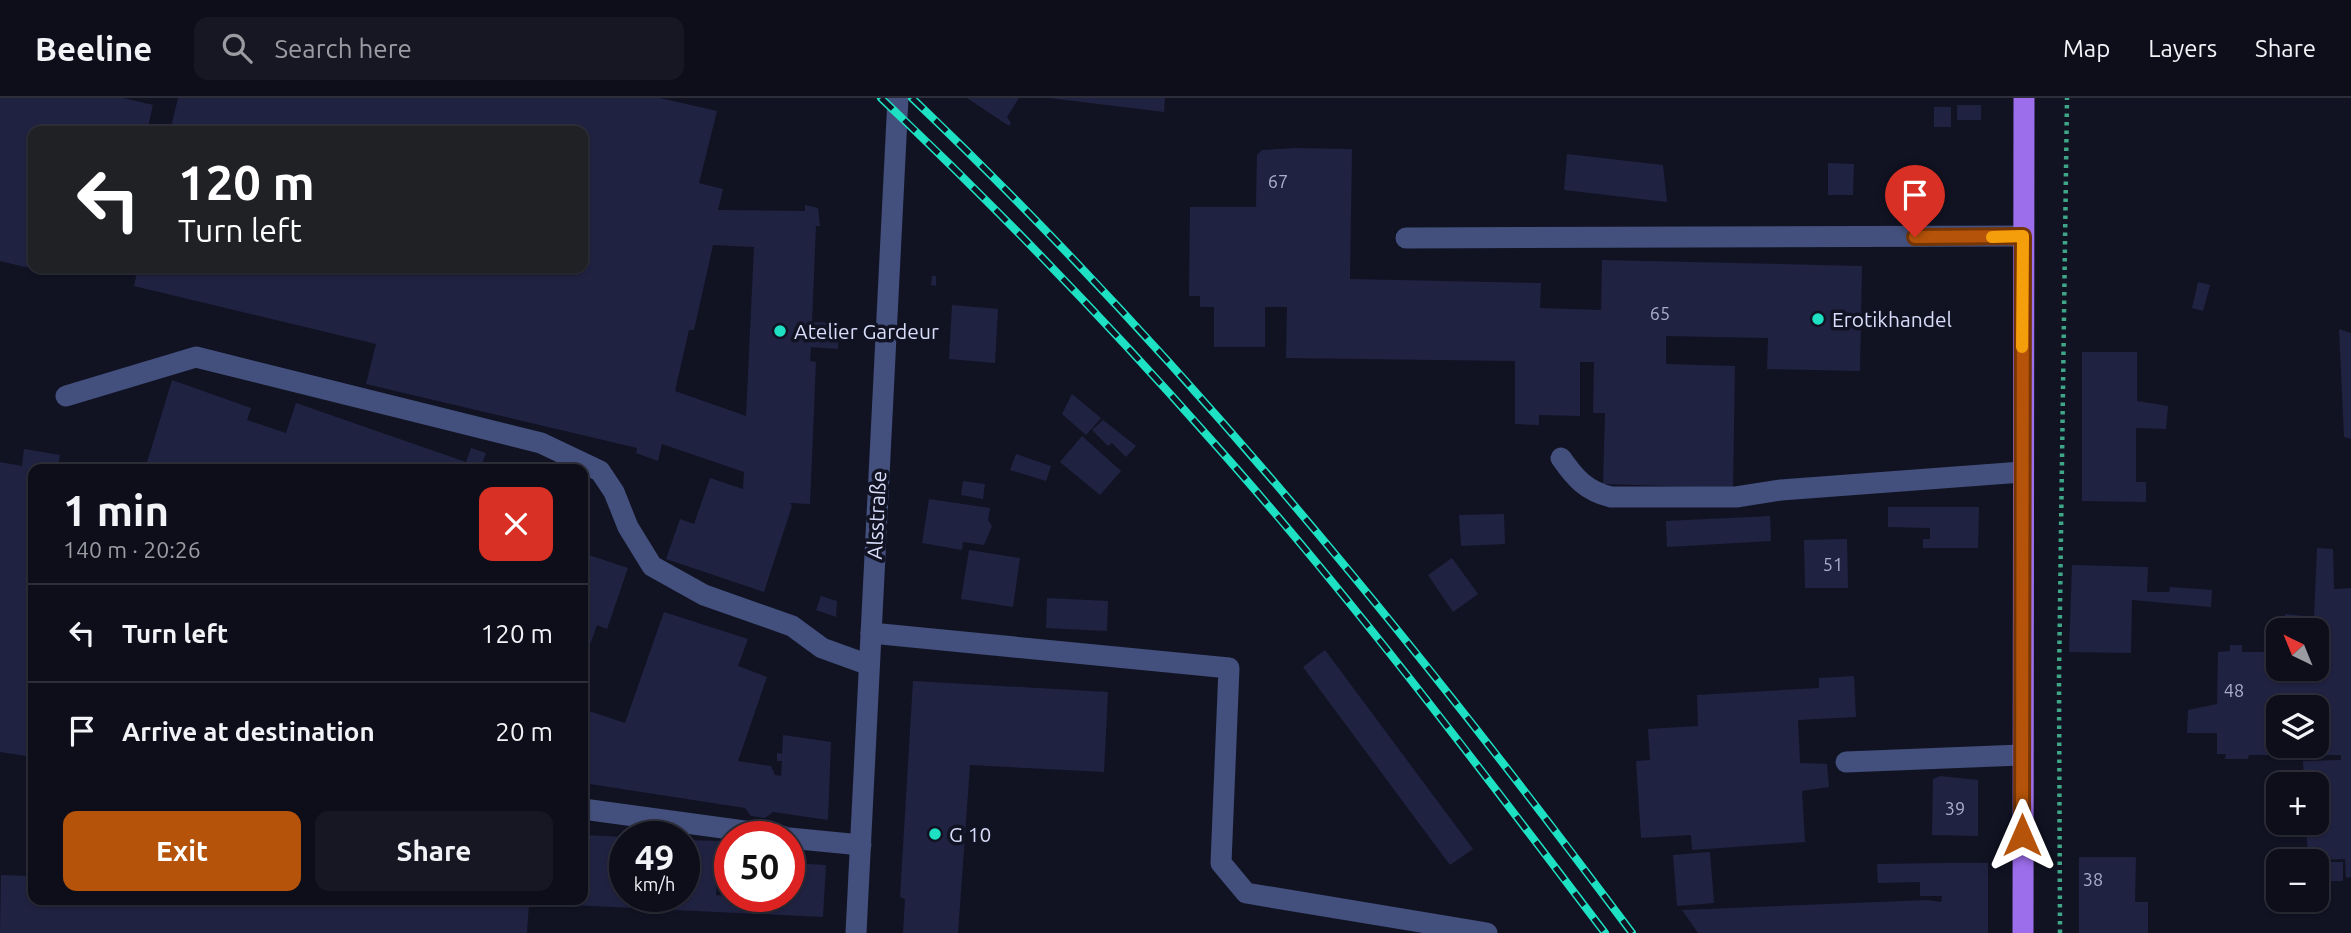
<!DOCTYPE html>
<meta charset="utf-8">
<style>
body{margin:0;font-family:Ubuntu,sans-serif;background:#161723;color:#f1f3f6;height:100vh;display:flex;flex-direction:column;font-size:26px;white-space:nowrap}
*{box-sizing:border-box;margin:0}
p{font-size:23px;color:#9a9ca2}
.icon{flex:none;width:38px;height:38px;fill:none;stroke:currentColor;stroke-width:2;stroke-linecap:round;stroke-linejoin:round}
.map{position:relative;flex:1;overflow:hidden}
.panel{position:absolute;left:28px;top:366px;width:560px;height:441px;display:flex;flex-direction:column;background:#0d0e1a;border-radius:14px;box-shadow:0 2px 5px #0004,0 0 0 2px #2d2e39}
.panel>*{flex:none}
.guide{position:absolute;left:28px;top:28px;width:560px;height:147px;border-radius:14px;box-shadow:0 2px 5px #0004,0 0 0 2px #2d2e39;background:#202124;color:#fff;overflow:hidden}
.needle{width:46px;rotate:317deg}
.tools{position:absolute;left:2266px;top:520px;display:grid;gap:14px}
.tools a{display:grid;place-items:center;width:63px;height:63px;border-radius:14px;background:#0d0e1a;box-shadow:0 2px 5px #0004,0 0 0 2px #2d2e39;font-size:35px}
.speed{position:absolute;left:609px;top:723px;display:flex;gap:14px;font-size:35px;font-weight:700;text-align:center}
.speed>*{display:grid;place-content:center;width:91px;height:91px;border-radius:50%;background:#0d0e1a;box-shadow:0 2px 5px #0004,0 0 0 2px #2d2e39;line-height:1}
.speed small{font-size:18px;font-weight:400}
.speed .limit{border:10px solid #d22;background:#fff;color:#111}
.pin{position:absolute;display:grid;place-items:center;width:60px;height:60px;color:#fff;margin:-72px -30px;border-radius:50% 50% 50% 0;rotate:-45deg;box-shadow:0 0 7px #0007}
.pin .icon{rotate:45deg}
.me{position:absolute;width:77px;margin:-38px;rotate:0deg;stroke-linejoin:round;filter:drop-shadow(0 0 5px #0008)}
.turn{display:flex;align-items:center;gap:24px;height:147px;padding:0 35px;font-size:32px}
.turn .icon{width:91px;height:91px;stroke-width:2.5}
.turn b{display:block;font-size:49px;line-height:60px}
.round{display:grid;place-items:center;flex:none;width:74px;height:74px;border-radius:14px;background:#161723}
.headline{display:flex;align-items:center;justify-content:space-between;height:119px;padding:0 35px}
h1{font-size:42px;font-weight:700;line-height:52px}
.action{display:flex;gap:14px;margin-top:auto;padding:14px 35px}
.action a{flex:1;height:80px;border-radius:14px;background:#b45309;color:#fff;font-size:28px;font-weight:700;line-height:80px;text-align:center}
.action a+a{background:#161723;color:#f1f3f6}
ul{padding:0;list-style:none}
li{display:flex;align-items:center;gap:21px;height:98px;padding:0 35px;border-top:2px solid #2d2e39}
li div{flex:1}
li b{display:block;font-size:26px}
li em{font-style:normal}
header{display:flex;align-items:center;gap:42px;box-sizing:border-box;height:98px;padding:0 35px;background:#0d0e1a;border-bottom:2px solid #2d2e39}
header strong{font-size:33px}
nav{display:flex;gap:38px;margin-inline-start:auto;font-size:24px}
.search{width:490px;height:63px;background:#161723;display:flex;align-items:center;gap:18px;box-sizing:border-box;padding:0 24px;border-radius:14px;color:#9a9ca2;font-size:26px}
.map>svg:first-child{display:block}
</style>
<header>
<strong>Beeline</strong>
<div class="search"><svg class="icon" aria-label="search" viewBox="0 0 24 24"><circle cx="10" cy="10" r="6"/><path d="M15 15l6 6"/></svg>Search here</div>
<nav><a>Map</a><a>Layers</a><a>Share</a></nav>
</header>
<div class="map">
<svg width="2351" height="835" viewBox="0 0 2351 835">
<rect width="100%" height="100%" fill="#111323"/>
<!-- building -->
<g fill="#202241" fill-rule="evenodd">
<path d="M0,0h123l30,7 -6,26h-114v138l-33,-8z"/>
<path d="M178,0h482l57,13 -18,72 24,6 -5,21 87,1v-6l13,3 2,18h-4l-4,96 27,1 -1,26 -27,-2 -1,14 6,1 -6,142 -20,-1 2,3 -28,86 -98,-33 14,-40 14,5 16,-46 33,11 1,-17 -82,-28 -4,17 -22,-8 1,-5 -271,-64 10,-40 -242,-58 4,-18h445v-137h-413zM713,147l41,2 -8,169 -71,-25 14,-61h5z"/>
<path d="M967,0h52l-12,19 4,6 -2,3z"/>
<path d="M1049,0h116l-1,14z"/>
<rect x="1957" y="7" width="24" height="15"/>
<rect x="1934" y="9" width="17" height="20"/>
<path d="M1294,50l58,1 -2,130 191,4 -1,25 61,2 1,-50 260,6 -2,105 -93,-2 1,-31 -102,-2v28l69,2 -2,122 -130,-4 2,-71h-12l1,-51h-14v54l-41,-1v10l-24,-1v-63l-229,-3 1,-51h-22v40h-51v-40h-14v-11h-11l1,-89h66l1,-52 5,-5z"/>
<path d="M1567,56l96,11 4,37 -103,-12z"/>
<path d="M1828,65l26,1 -1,31h-25z"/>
<path d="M34,170h25l-1,6z"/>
<path d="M932,178h4v10l-5,-1z"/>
<path d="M2198,184l12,3 -7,26 -11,-3z"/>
<path d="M952,207l46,4 -3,54 -46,-4z"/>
<path d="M2339,231l12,4v106l-7,-2z"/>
<path d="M2082,254h55v49l31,5 -2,23 -30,-1v54h10v20l-64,-1z"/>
<path d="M172,282l79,28 -4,12 39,13 10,-30 170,59 5,-14 15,5 -6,16h-335z"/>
<path d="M1072,296l29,24 -15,17 -24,-21z"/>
<path d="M1103,322l33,26 -10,11 -14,-14 -4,3 -16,-16z"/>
<path d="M1082,338l39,35 -21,24 -40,-33z"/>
<path d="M24,351l36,6 -3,14h-24v288l-33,-5v-290l22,4z"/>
<path d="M1016,356l35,12 -5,15 -36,-11z"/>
<path d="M963,383l22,3 -2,15 -22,-4z"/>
<path d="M929,401l61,9 -2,12 4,6 -8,19 -21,-3 -1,8 -40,-7z"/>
<path d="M1888,409h91l-1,41h-55v-9h7v-11l-42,-1z"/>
<path d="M1504,416l1,30 -44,2 -2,-31z"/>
<path d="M1770,418l1,25 -104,6 -1,-26z"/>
<path d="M1847,441l1,49h-43l-1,-48z"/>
<path d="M2317,450l16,1 1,40 17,-1v289l-5,1 -1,-19 -37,1 -2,-38h11v-38h-13l-1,-23 38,-1v-5h-92l-1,4h-23l1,-5h-9v-21h-30l1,-23 29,-6 1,-52 12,-1v-6h12v7h36v16h39v-38h-33l1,-16 29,3zM2278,609h39v39h-39z"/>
<path d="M969,452l51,8 -7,49 -52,-8z"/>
<path d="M583,455l45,15 -21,61 -10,-4 -14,40z"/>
<path d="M1452,460l26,36 -25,18 -25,-37z"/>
<path d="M2072,467l76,2 -1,25h22l1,-5 42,3 -1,17 -79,-7 -1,53 -62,-1z"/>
<path d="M821,498l16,5 -1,16 -20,-7z"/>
<path d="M1047,500l61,3 -1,30 -61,-3z"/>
<path d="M664,514l84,27 -10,27 29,11 -29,84 33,5 4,9 6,1 1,-15h-5v-8l5,1 1,-19 48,7 -3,78 -55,-8 -8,6 -14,-2 -6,-8 -162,-25v-74l42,14z"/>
<path d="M1325,552l148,199 -23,16 -147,-198z"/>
<path d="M1854,578l2,41 -58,3 2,43 27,1 2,23 -27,4 3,51 -113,8 -1,-15 -50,3 -5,-77 14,-1 -2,-31 50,-3 -1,-31 122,-7v-10z"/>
<path d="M913,583l195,11 -4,80 -134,-7 -12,168h-55l2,-34 -5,-2z"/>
<path d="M1940,678l38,4v56l-46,-1 1,-56z"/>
<path d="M583,733l2,4 40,2v59h59v-56l35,1 -3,54 42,3 12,6 1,-8h18v-33l37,2 -3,52 -294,-14 -2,30h-527l1,-58 32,1v24h550z"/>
<path d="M1710,754l4,51 -37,3 -4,-51z"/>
<path d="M2079,759h57l-1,45h13v31h-69z"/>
<rect x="2317" y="764" width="26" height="19"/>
<path d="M1943,765h45v70h-290l-16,-23 246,-10 13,2 1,-6h-22v-14l-42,1 -1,-19z"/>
</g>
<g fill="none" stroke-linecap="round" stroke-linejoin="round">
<!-- path -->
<path stroke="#3fa787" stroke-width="4.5" stroke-dasharray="3.5 5" stroke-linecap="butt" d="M2060,835l-1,-255 8,-580"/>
<!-- minor -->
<g stroke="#434f7c" stroke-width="21">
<path d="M1406,140l617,-2"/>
<path d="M66,298l130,-39 345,86 59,28 14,21 14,35 24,39 52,29 88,31 30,22 47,17"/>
<path d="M1561,360c14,20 25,33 50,39h125l45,-7 241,-18"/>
<path d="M871,535l358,35 -8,195 25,30 241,40"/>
<path d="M1846,664l175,-7"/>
<path d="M583,711l199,27"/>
<path d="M789,740l72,7"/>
<path d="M856,835l42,-835"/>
</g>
<!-- major -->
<path stroke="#9d6eec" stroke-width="21" d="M2023,835l1,-835"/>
<!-- rail casing -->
<g stroke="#1ee0c2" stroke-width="8">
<g id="rail">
<path d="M881,0c115,109 227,225 332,344 139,156 266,325 392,491"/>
<path d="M912,0c266,253 501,541 720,835"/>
</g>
</g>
<!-- rail -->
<use href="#rail" stroke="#111323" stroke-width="5" stroke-dasharray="16" stroke-linecap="butt"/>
</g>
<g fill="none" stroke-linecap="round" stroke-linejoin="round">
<!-- route casing -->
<g stroke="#753606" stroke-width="18">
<path id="route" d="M1915,139l108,-1 -1,599"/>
</g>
<!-- route -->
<use href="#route" stroke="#b45309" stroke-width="12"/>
<!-- slow -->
<path stroke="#f59e0b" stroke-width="12" d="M1992,139l31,-1 -1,111"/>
</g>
<!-- markers -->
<g fill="#1ee0c2" stroke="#111323" stroke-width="2.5">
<circle cx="1818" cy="221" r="7"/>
<circle cx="780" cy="233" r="7"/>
<circle cx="935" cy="736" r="7"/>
</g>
<g text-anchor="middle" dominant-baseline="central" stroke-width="7" stroke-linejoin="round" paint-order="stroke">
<!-- number labels -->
<g font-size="18" fill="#aaaecc">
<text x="1278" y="83">67</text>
<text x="1660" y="215">65</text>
<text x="1833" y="466">51</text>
<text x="2234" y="592">48</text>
<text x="1955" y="710">39</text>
<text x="2093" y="781">38</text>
</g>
<!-- poi labels -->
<g font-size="21" fill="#d8ddfa" stroke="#111323" text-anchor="start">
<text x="1832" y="221">Erotikhandel</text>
<text x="794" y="233">Atelier Gardeur</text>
<text x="949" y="736">G 10</text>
</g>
<!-- street labels -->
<g font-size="21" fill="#d8ddfa" stroke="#111323">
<text transform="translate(876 417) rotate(-87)">Alsstraße</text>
</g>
</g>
</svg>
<div class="tools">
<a><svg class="needle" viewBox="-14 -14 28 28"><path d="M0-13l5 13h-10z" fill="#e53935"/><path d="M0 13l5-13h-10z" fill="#9a9ca2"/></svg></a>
<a><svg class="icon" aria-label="layers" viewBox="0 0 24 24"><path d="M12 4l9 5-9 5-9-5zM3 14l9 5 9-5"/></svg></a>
<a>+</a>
<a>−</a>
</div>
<div class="speed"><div>49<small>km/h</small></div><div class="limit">50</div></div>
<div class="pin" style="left:1915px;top:139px;background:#d93025"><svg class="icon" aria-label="arrive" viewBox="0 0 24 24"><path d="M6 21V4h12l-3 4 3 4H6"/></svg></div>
<svg class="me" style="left:2022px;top:737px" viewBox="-20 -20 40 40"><path d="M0-17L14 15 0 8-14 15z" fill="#b45309" stroke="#fff" stroke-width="4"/></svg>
<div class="guide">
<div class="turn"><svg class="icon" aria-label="left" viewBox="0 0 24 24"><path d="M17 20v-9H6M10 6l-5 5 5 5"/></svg><div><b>120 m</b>Turn left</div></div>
</div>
<section class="panel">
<div class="headline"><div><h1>1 min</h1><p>140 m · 20:26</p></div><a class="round" style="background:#d93025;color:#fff"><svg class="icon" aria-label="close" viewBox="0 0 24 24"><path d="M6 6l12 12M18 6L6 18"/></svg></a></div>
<ul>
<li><svg class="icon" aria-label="left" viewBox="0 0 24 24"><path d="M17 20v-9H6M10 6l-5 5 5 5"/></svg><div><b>Turn left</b></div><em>120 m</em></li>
<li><svg class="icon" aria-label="arrive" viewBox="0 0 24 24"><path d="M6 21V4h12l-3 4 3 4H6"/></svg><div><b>Arrive at destination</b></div><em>20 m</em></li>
</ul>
<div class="action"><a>Exit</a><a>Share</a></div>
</section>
</div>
